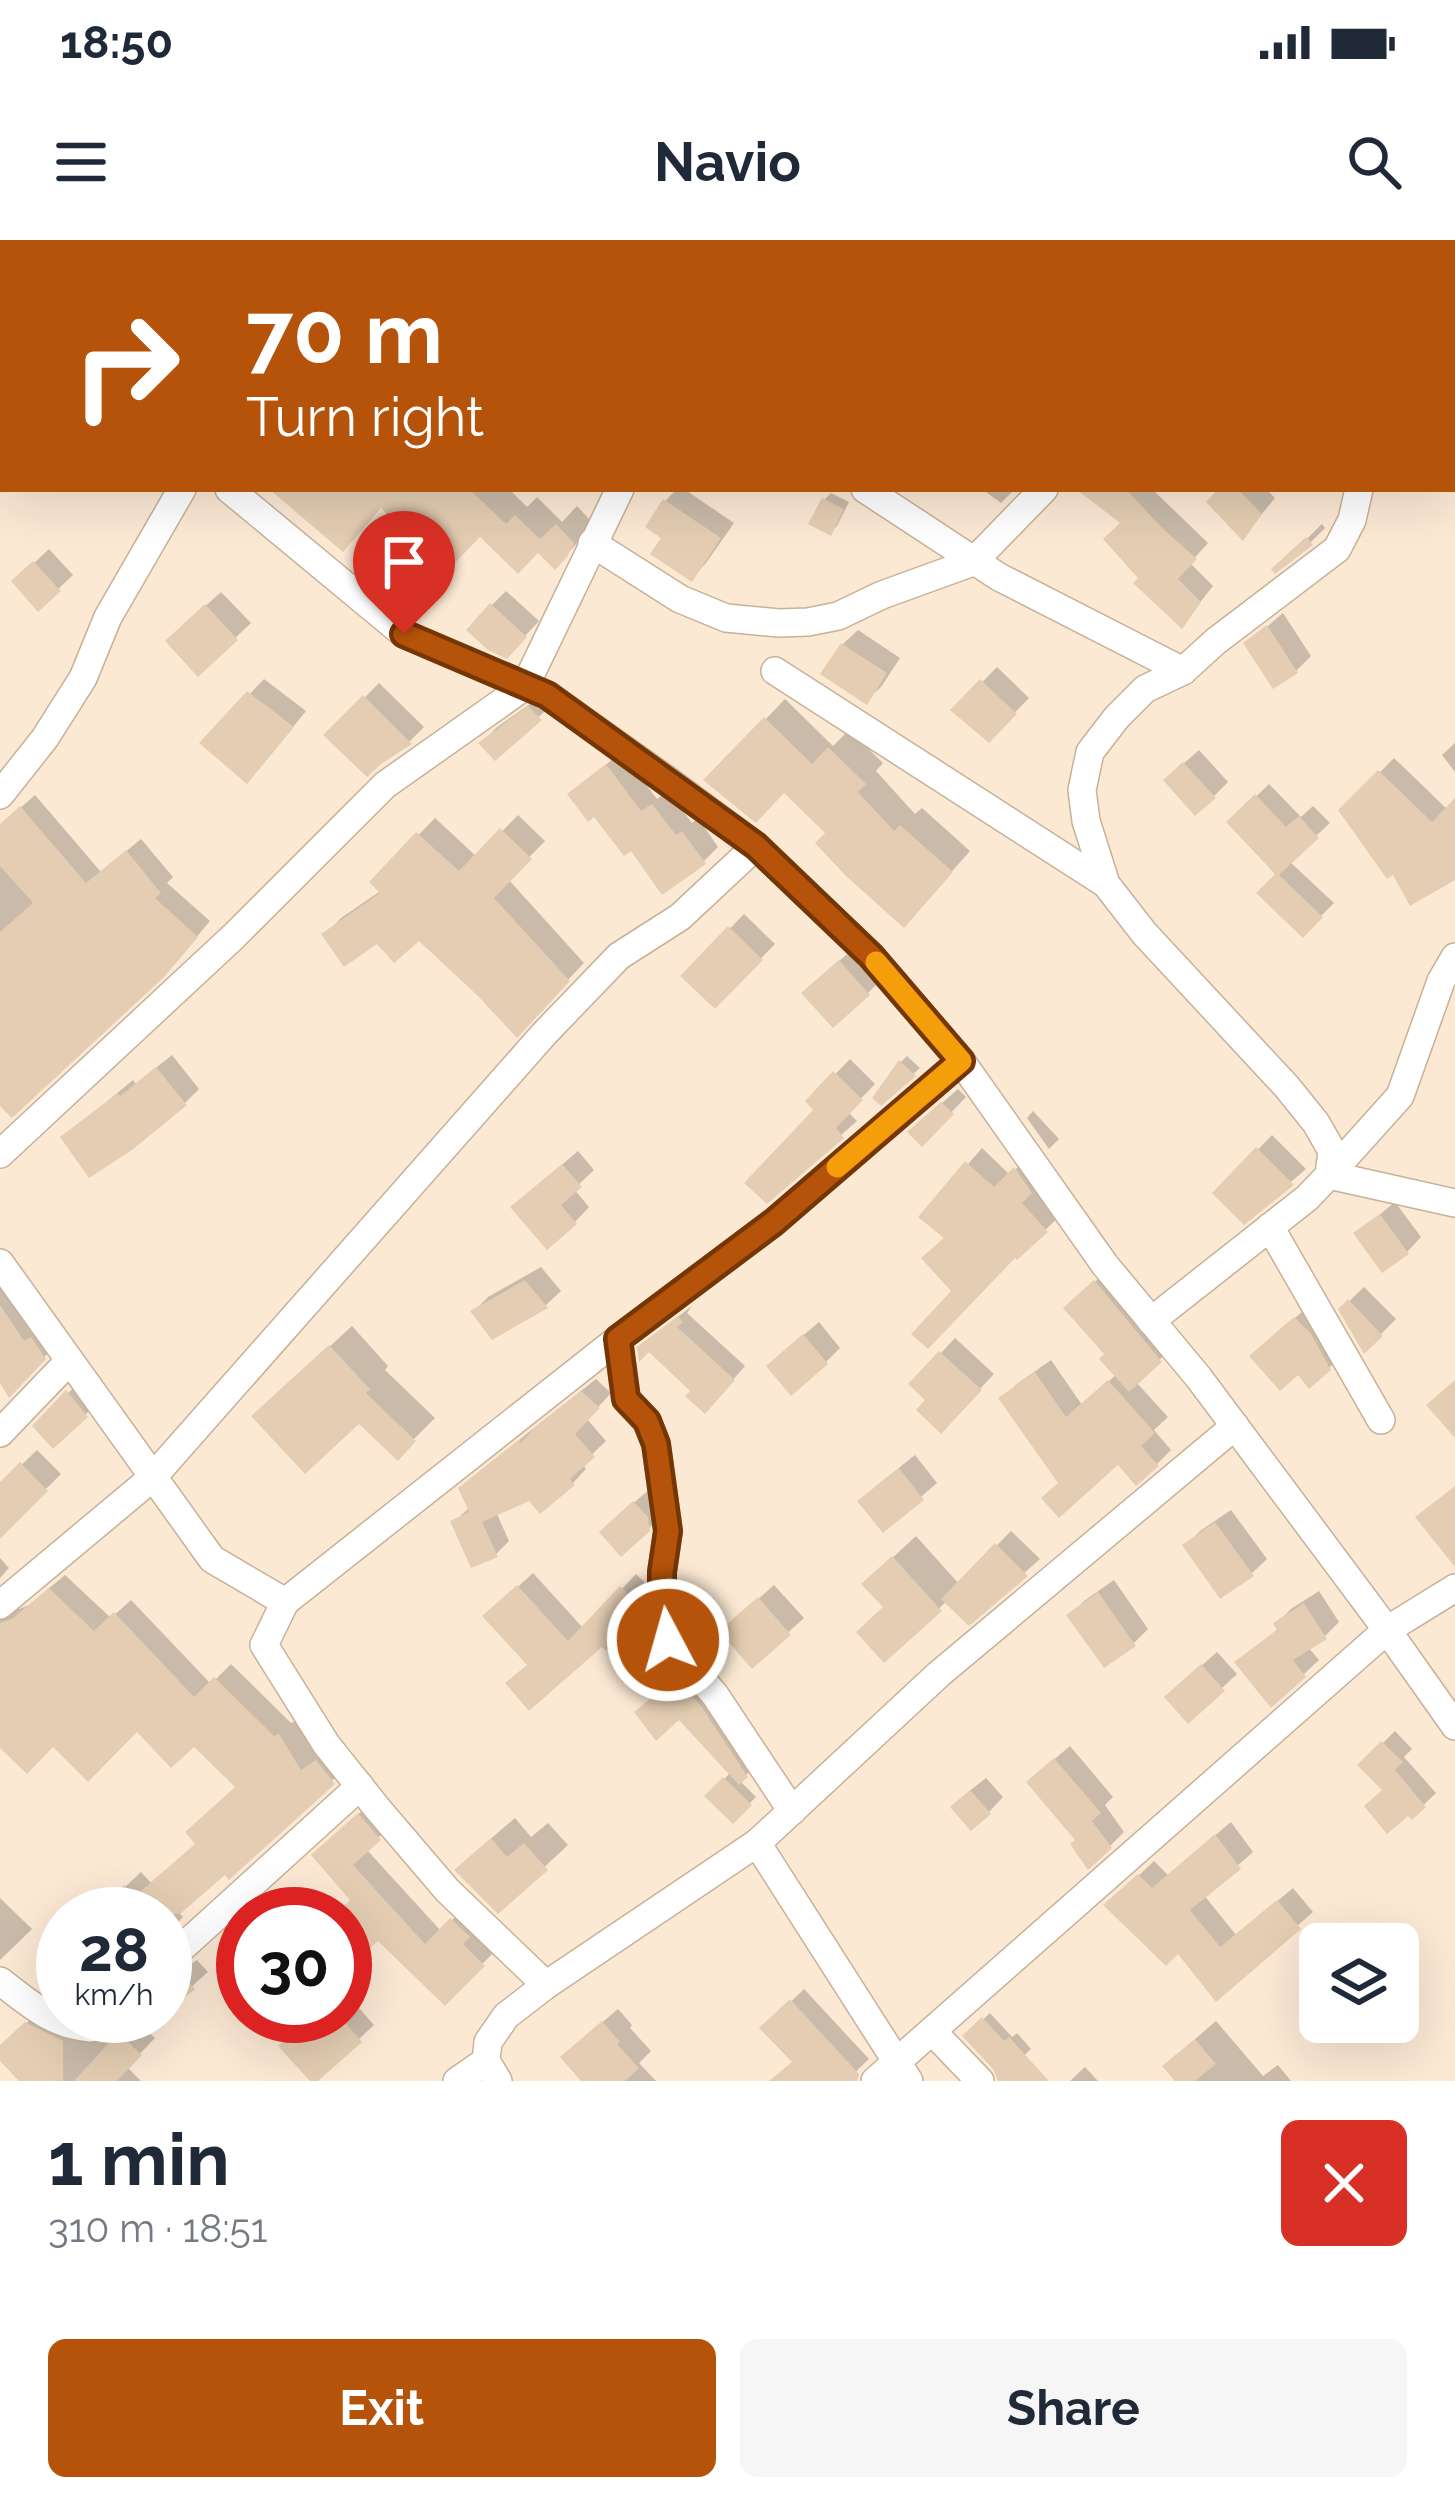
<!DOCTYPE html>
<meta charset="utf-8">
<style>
body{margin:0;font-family:Raleway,sans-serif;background:#f6f6f7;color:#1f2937;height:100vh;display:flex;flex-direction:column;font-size:45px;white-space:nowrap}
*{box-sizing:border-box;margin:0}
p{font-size:39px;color:#747a83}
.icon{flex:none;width:66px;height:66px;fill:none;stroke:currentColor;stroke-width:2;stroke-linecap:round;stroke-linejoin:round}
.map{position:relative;height:1841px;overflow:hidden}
.sheet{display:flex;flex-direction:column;background:#fff;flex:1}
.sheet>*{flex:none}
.hud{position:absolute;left:0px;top:0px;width:1455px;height:252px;box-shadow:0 12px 48px #0002;background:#b45309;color:#fff;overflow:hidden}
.controls{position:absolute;left:1299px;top:1683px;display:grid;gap:24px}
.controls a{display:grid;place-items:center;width:120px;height:120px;border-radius:18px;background:#fff;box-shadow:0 12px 48px #0002;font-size:60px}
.speed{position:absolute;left:36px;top:1647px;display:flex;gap:24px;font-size:60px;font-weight:700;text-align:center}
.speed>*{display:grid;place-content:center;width:156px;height:156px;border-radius:50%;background:#fff;box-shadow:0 12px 48px #0002;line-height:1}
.speed small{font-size:30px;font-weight:400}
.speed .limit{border:18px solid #d22;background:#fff;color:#111}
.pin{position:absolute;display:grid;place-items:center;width:102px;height:102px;color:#fff;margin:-123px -51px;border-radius:50% 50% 50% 0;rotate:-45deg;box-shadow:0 0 12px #0007}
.pin .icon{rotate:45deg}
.me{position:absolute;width:132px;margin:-66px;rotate:354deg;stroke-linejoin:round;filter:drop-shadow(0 0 9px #0008)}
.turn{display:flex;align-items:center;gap:42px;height:252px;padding:0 48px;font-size:54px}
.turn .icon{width:156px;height:156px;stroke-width:2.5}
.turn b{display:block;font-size:84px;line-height:102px}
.round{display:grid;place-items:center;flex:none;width:126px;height:126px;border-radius:18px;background:#f6f6f7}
.head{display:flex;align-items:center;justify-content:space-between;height:204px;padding:0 48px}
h1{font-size:72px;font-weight:700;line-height:90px}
.cta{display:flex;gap:24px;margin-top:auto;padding:24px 48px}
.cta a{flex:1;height:138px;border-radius:18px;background:#b45309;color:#fff;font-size:48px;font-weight:700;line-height:138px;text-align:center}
.cta a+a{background:#f6f6f7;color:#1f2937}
.status{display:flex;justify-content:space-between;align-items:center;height:84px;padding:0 60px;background:#fff;direction:ltr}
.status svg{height:33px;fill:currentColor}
header{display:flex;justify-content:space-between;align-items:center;height:156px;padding:0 48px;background:#fff;font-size:54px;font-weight:700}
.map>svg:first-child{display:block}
</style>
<div class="status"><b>18:50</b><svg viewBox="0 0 49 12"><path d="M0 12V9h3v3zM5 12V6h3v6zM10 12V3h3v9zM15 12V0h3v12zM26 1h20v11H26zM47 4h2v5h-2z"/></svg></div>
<header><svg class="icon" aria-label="menu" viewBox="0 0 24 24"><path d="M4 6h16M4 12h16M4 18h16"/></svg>Navio<svg class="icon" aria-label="search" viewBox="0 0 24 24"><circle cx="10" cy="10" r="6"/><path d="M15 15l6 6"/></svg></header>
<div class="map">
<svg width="1455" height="1841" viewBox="0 0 1455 1841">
<rect width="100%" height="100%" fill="#fce9d4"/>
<!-- shadow -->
<g fill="#0003">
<path d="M19,0h85l-2,3h-81z"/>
<path d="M214,0h37l3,3h-43z"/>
<path d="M718,0h46l-3,3h-46z"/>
<path d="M1227,0h56l1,1 -3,2h-52z"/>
<path d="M0,23l3,10v134l-3,-3z"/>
<path d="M1452,144h3v42l-3,1z"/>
<path d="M274,249h235l18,18 10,-10 25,25 15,-16 15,16 -6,12 -31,32 -17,-16 -156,-44z"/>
<path d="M677,249h7l50,34 -28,40 -14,15 -27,-77z"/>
<path d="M982,249h33l-14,14z"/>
<path d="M1081,249h71l56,54 -18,20 23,23 -31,39 -40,-47 -18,-56z"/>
<path d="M1222,249h44l9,9 -32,39z"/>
<path d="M831,253l18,9 -12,24 -6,6 -6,-33z"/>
<path d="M1322,284l3,4 -14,14 -36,28z"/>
<path d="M49,309l24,26 -35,33 -23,-27z"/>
<path d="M506,351l33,30 -32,34 -15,-50z"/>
<path d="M221,352l30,31 -53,50 -15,-47z"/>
<path d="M1283,373l28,43 -14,14 -23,15 -27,-41z"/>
<path d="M858,390l42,28 -19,29 -15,14 -42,-28 19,-29z"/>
<path d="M997,427l32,31 -40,41 -34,-29z"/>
<path d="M264,439l42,32 -45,55 -58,-23z"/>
<path d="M379,443l45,44 -14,14 -30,20 -52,-26z"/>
<path d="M544,454l10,9 -59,54 -13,-14 14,-15z"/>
<path d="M785,459l48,47 16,-16 34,33 -7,8 39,43 7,-6 48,43 -47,53 -94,-71 -44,-43 -77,-11z"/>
<path d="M1455,503v29l-13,-17z"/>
<path d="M1199,510l29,32 -14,14 -33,-30z"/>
<path d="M621,512l36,47 11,-8 24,32 6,-5 20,29 -14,14 -73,-14 -60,-53z"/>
<path d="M1394,518l54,52 7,-7v73l-61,-5 -52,-60z"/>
<path d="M1269,544l32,33 12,-11 17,17 -41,38 45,42 -31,31 -43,-41 19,-19 -49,-52z"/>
<path d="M35,555l66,77 40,-33 32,38 -6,6 43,38 -32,38 -178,143v-276z"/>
<path d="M518,575l27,26 -37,38 76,84 -67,70 -98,-96 -42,3 -52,-5 16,-17 41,-28 -9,-8 62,-64 42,39z"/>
<path d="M744,674l31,30 -60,61 -31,-29z"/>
<path d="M855,707l27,32 -14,14 -48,-15z"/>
<path d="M172,815l27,34 -14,14 -121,34 69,-57 3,4z"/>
<path d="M907,816l13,12 -39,34 20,-40z"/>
<path d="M850,819l25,25 -27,28 9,9 -90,79 51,-90 -9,-9z"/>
<path d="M958,849l8,8 -44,46 3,-25z"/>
<path d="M1033,871l26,28 -10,10 -22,-31z"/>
<path d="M1272,895l34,34 -61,52 -29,-28z"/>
<path d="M982,908l28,27 20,-20 31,60 -43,41 -63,36 -8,-55 -24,-21z"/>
<path d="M578,911l16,19 -20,19 15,18 -14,15 -46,-29z"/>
<path d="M1395,962l26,35 -14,15 -50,-19z"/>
<path d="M541,1027l20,24 -15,14 -53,31 -19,-25 14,-14z"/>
<path d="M1110,1028l65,77 -39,37 32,35 -14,13 17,20 -14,14 -39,-3 -57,21 -59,-84 15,-14 34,-24 31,45 35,-31 -35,-80z"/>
<path d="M0,1031l58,72 -49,50 -9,-16z"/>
<path d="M1364,1047l32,32 -31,31 -24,-41z"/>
<path d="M1310,1065l34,48 -15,15 -31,3 -31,-29z"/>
<path d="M692,1066l-5,7 58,53 -28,32 -23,-7 -40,-56z"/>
<path d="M819,1082l21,26 -14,14 -42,-10z"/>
<path d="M352,1086l36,40 -3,4 50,48 -38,38 -38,-36 -83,-24z"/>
<path d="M955,1098l39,36 -53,56 -12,-30 -17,-16z"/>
<path d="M83,1138l17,22 -14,14 -50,12z"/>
<path d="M596,1139l15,14 -24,26 19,22 -24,23 4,5 -13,14 -77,29 13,29 -13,13 -42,-32 16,-15 5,-32z"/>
<path d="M37,1210l24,24 -61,61v-49z"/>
<path d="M915,1215l22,28 -53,46 -9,-42z"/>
<path d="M650,1249l13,25 -15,15 -31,-12z"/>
<path d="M1231,1270l36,49 -15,14 -31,22 -35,-49 14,-15z"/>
<path d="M1011,1291l29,28 -71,63 -22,-21 -63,58 4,-97 28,-26 43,48z"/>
<path d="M0,1318l9,10 -9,10z"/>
<path d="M533,1333l51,56 52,-55 20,20 -50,53 -4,-4 -72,21 -29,-62z"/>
<path d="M65,1335l46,43 20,-18 80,84 20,-20 60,59 4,-2 22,36 15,-10 16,20 -170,145 5,5 -18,18v-21h-69l45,-42 10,11 48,-41 39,-56 -44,-43 -57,-15 -84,15 -53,5v-149l2,4 17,6 10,-4z"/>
<path d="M1114,1340l34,49 -14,14 -64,-27 14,-15z"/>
<path d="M774,1345l30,33 -51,46 -15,-47z"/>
<path d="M1319,1351l20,31 -14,14 -17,11 11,13 -47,44 -34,-42 41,-34 -2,-5 14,-14z"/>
<path d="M1217,1412l20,22 -49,46 -6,-37z"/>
<path d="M691,1427l68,95 -19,19 16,16 -23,23 -25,-24 23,-24 -52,-57 -28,-16z"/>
<path d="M1395,1491l17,18 -8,8 32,36 -24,23 -51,-51z"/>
<path d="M1070,1506l43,51 -8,8 19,27 -14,14 -31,-6 -35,-72z"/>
<path d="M986,1538l17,19 -14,15 -21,-20z"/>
<path d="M374,1560l19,24 -27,25 75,82 25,-25 31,43 -52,53 -67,-65 -33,8v-31h-7l16,-15 -25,-58z"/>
<path d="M515,1578l16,19 17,-14 20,22 -70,65 -18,-62z"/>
<path d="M1231,1582l22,30 -49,43 32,40 57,-47 20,24 -56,49 -79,-11 -70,-45 46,-44 14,14z"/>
<path d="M0,1658l32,31 -32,31z"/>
<path d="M63,1705v26l-14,-13z"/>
<path d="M165,1717l12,9h11l9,-6 11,12 -43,38z"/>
<path d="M804,1749l65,70 -23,22h-49l-2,-20 -31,-33z"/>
<path d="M345,1752l29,33 -60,56 1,-65h30z"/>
<path d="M42,1769l64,23 14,-4 7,-5v-7h31l-14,12 11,10 -28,29 14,14h-118l-23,-25v-8z"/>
<path d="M618,1769l14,16 -2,3 21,23 -12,12 17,18h-71l-7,-38z"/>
<path d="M990,1773l22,24 5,-4 14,16 -31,29 -4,-11 -30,-31z"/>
<path d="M1216,1781l47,55 15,-11 13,16h-112l8,-35z"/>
<path d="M1085,1827l13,14h-28z"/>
</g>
<!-- building -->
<g fill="#e4cdb2">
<path d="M269,249h200l37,35 9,-9 25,24 16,-15 18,19 -7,14 -12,13 -17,-17 -20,21 -38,-37 -34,35 -65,-64 -38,44z"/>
<path d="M1076,249h50l35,38 36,32 -19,20 23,23 -19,27 -49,-46 5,-5 -35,-39 17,-16z"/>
<path d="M1218,249h20l24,25 -19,27 -37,-39z"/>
<path d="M822,258l22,11 -13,27 -23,-12z"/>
<path d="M663,259l58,39 -29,44 -42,-28 11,-16 -16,-11z"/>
<path d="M1306,297l7,8 -38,29 -4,-5z"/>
<path d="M33,321l28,30 -23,21 -27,-31z"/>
<path d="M490,363l37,34 -20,22 -19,-9 -22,-20z"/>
<path d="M205,364l33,36 -40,37 -33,-36z"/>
<path d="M1267,385l31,48 -25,16 -30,-46z"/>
<path d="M841,403l46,30 -20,32 -47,-31z"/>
<path d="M980,439l37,35 -28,29 -39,-33z"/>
<path d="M247,451l47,36 -47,57 -48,-41z"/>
<path d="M363,455l49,49 -31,20 -14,13 -44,-42z"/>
<path d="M528,466l14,14 -47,41 -17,-18z"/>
<path d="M764,477l48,47 16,-17 38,37 -8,8 36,39 6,-6 53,47 -49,56 -59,-53 -30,-32 10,-10 -41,-40 -28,30 -53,-43z"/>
<path d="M1183,522l33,36 -21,18 -32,-36z"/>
<path d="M606,524l35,47 11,-7 24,31 6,-4 24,33 -44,31 -31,-44 -7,5 -30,-39 -6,5 -21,-28z"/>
<path d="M1378,530l54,52 23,-24v82l-45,26 -17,-31 -6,4 -49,-69z"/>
<path d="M1255,554l31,33 13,-11 20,22 -40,37 44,42 -20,21 -47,-45 19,-19 -49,-52z"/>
<path d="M20,566l66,77 40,-33 35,43 -6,5 43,39 -34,40 -152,141 -12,-12v-174l33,-29 -33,-37v-42z"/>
<path d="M500,588l32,31 -38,39 76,83 -53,57 -38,-41 -60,-56 -25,22 -17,-19 -33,23 -23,-33 59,-41 -11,-11 47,-50 43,39z"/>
<path d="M728,686l35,34 -48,49 -35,-33z"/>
<path d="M839,720l31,35 -37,33 -32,-35z"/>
<path d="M899,820l17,16 -35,30 -9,-8z"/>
<path d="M156,827l31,38 -55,45 -43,28 -29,-41 58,-44 2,3z"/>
<path d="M833,831l30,29 -27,28 8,10 -77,66 -23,-21 69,-73 -8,-9z"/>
<path d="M941,862l13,12 -32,33 -15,-15z"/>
<path d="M1256,907l38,38 -50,40 -32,-32z"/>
<path d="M965,921l29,26 20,-20 18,26 -10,10 26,29 -31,28 -2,-2 -87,91 -17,-15 40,-43 -30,-33 23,-20 -26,-21z"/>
<path d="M562,924l20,23 -21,18 16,19 -30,26 -37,-43z"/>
<path d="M1380,974l29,40 -27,19 -29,-40z"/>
<path d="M525,1040l23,28 -56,32 -22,-29z"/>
<path d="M1094,1040l68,82 -33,30 -30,-33 5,-5 -41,-46z"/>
<path d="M1348,1059l35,37 -19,18 -26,-45z"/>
<path d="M0,1065l24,36 7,-4 15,22 -37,39 -9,-15z"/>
<path d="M678,1076l5,6 -6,5 58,53 -30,34 -20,-18 5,-5 -41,-39 -10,10 -2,-15z"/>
<path d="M1294,1077l17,17 20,36 -22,19 -11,-14 -18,16 -31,-35z"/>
<path d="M803,1094l25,30 -37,32 -25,-30z"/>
<path d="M329,1105l41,44 -4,4 50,48 -18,20 -39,-37 -54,50 -54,-58z"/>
<path d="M939,1111l43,39 -41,44 -25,-24 9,-10 -17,-16z"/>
<path d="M1035,1132l31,45 42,-37 47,53 -14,13 18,20 -23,20 -18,-21 -59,53 -18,-20 17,-15 -60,-85z"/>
<path d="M1455,1140v58l-29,-33z"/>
<path d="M66,1150l22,27 -35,32 -21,-23z"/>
<path d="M581,1151l19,17 -25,26 20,23 -25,22 5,6 -35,29 -11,-13 -47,21 16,35 -27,11 -21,-47 19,-9 -11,-24 61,-48 2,3 14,-16z"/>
<path d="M20,1222l28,29 -48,48v-57z"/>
<path d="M899,1228l25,32 -41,33 -26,-32z"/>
<path d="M1455,1246v81l-40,-50z"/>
<path d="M633,1261l15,16 2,14 -29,26 -22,-25z"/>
<path d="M1215,1282l39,54 -34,23 -38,-54z"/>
<path d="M995,1303l33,33 -59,50 -28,-27z"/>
<path d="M892,1316l50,55 -58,52 -28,-31 27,-25 -22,-23z"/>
<path d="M517,1345l51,56 52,-55 24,24 -38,41 -4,-4 -73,64 -24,-28 22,-18 -45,-49z"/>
<path d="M49,1348l45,43 20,-19 80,85 20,-20 60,59 5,-2 22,36 15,-10 19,24 -106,96 -4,-5 -45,39h-87l31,-29 11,11 60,-52 -10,-12 50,-45 -41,-40 -23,21 -34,-36 -49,50 -35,-35 -26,27 -27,-26v-125l12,-4z"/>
<path d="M1098,1352l38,54 -32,22 -38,-53z"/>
<path d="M758,1357l33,38 -39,34 -33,-38z"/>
<path d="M1304,1363l23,36 -34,21 13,17 -35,31 -37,-46 43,-32 -4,-7z"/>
<path d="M1201,1424l24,27 -37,33 -24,-27z"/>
<path d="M676,1438l25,28 47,71 -9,8 -60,-65 -23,21 -22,-29z"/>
<path d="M1381,1501l22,21 -8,8 31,37 -14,13 -4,-4 -21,18 -23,-28 18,-16 -25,-25z"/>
<path d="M1054,1518l47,55 -9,8 20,27 -24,22 -18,-26 5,-4 -49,-58z"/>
<path d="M723,1537l29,28 -19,19 -29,-28z"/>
<path d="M970,1550l21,24 -20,17 -21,-24z"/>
<path d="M358,1573l23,27 -28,25 72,79 25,-26 20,19 -7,7 22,22 -40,40 -67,-65 -33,30v-66l5,-5 -39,-45z"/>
<path d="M1215,1594l26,35 -51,41 30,37 57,-47 24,29 -85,73 -38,-48 -12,12 -63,-61 35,-31 14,14z"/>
<path d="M491,1598l16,19 17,-14 24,27 -50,44 -44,-44z"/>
<path d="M181,1733l14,16 -30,25v-33z"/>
<path d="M790,1759l69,75 -2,7h-88l23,-19 -33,-34z"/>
<path d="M312,1776h27l23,26 -44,39h-8l-32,-35z"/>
<path d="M982,1777l22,24 5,-4 40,44h-51l-5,-12 -31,-33z"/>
<path d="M602,1781l18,21 -3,2 22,24 -14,13h-44l-21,-24z"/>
<path d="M25,1782l38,19v40h-44l-19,-20v-16z"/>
<path d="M118,1793l24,22 -25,26h-43z"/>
<path d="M1195,1799l21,25 -21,17h-20l-13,-15z"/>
</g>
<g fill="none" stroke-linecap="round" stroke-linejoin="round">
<!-- street casing -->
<g stroke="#c7b197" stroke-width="30">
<g id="street">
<path d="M422,0l4,3"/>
<path d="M312,3l2,-3"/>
<path d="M779,3l2,-3"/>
<path d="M1295,3l2,-3"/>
<path d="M1376,3v-3"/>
<path d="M0,47l3,2"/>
<path d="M229,249l175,145 143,61 123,87 86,64 115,110 90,105 144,204 94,113 188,252 68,96"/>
<path d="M865,249l134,88 184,94"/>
<path d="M592,303l88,56 46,19 53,5 29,-1 30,-6 44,-21 91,-33 71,-73"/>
<path d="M775,431l331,213"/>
<path d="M0,555l45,-57 38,-60 25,-61 74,-128"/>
<path d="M1455,717l-14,24 -41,115 -71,79 126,28"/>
<path d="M0,914l233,-217 152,-152 140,-99 95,-197"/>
<path d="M1270,987l111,193"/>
<path d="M0,1023l212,296 73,43 -21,43 62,99 51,64 70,82 99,95"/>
<path d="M1151,1081l156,-123 22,-23 3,-24 -16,-28 -29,-36 -143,-154 -38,-49 -20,-63 -4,-31 8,-38 27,-35 28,-28 38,-18 33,-30 121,-92 15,-29 7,-31"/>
<path d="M618,1099l8,60 21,23 9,22 12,87 -6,41v36l6,32 47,55 77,116"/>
<path d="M0,1193l69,-72"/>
<path d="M285,1362l333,-263 156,-117 187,-161"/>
<path d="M0,1365l152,-127 392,-444 75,-78 61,-39 76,-71"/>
<path d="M757,1603l152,238"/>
<path d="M165,1723l195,-177"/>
<path d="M0,1741c30,23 52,44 91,47l16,-12"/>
<path d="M932,1791l48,50"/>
<path d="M457,1841l29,-20"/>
<path d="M498,1841l-12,-20 2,-19 18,-26 40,-31 211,-142 182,-169 296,-248"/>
<path d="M875,1841l512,-451 68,-42"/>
</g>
</g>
<!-- street -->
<use href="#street" stroke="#fff" stroke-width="27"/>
</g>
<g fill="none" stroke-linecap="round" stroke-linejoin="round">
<!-- route casing -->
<g stroke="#753606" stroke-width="30">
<path id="route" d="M404,394l143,61 209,151 115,110 90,105 -187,161 -156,117 8,60 21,22 9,23 12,87 -6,41v36l6,32"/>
</g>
<!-- route -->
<use href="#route" stroke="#b45309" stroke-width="21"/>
<!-- slow -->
<path stroke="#f59e0b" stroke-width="21" d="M837,927l124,-106 -85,-99"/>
</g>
</svg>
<div class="controls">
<a><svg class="icon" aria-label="layers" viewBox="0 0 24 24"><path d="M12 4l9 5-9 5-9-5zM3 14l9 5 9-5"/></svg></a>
</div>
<div class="speed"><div>28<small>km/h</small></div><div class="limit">30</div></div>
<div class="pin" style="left:404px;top:394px;background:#d93025"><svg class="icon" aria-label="arrive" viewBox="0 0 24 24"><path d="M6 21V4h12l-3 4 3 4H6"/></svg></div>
<svg class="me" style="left:668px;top:1400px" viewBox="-20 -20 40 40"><circle r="17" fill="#b45309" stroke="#fff" stroke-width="3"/><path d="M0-11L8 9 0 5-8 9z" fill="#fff"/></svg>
<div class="hud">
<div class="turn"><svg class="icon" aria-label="right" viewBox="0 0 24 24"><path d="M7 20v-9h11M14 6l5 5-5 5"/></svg><div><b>70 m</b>Turn right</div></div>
</div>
</div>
<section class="sheet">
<div class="head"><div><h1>1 min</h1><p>310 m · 18:51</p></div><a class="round" style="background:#d93025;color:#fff"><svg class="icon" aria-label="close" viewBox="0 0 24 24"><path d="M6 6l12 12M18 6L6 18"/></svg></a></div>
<div class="cta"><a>Exit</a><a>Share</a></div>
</section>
